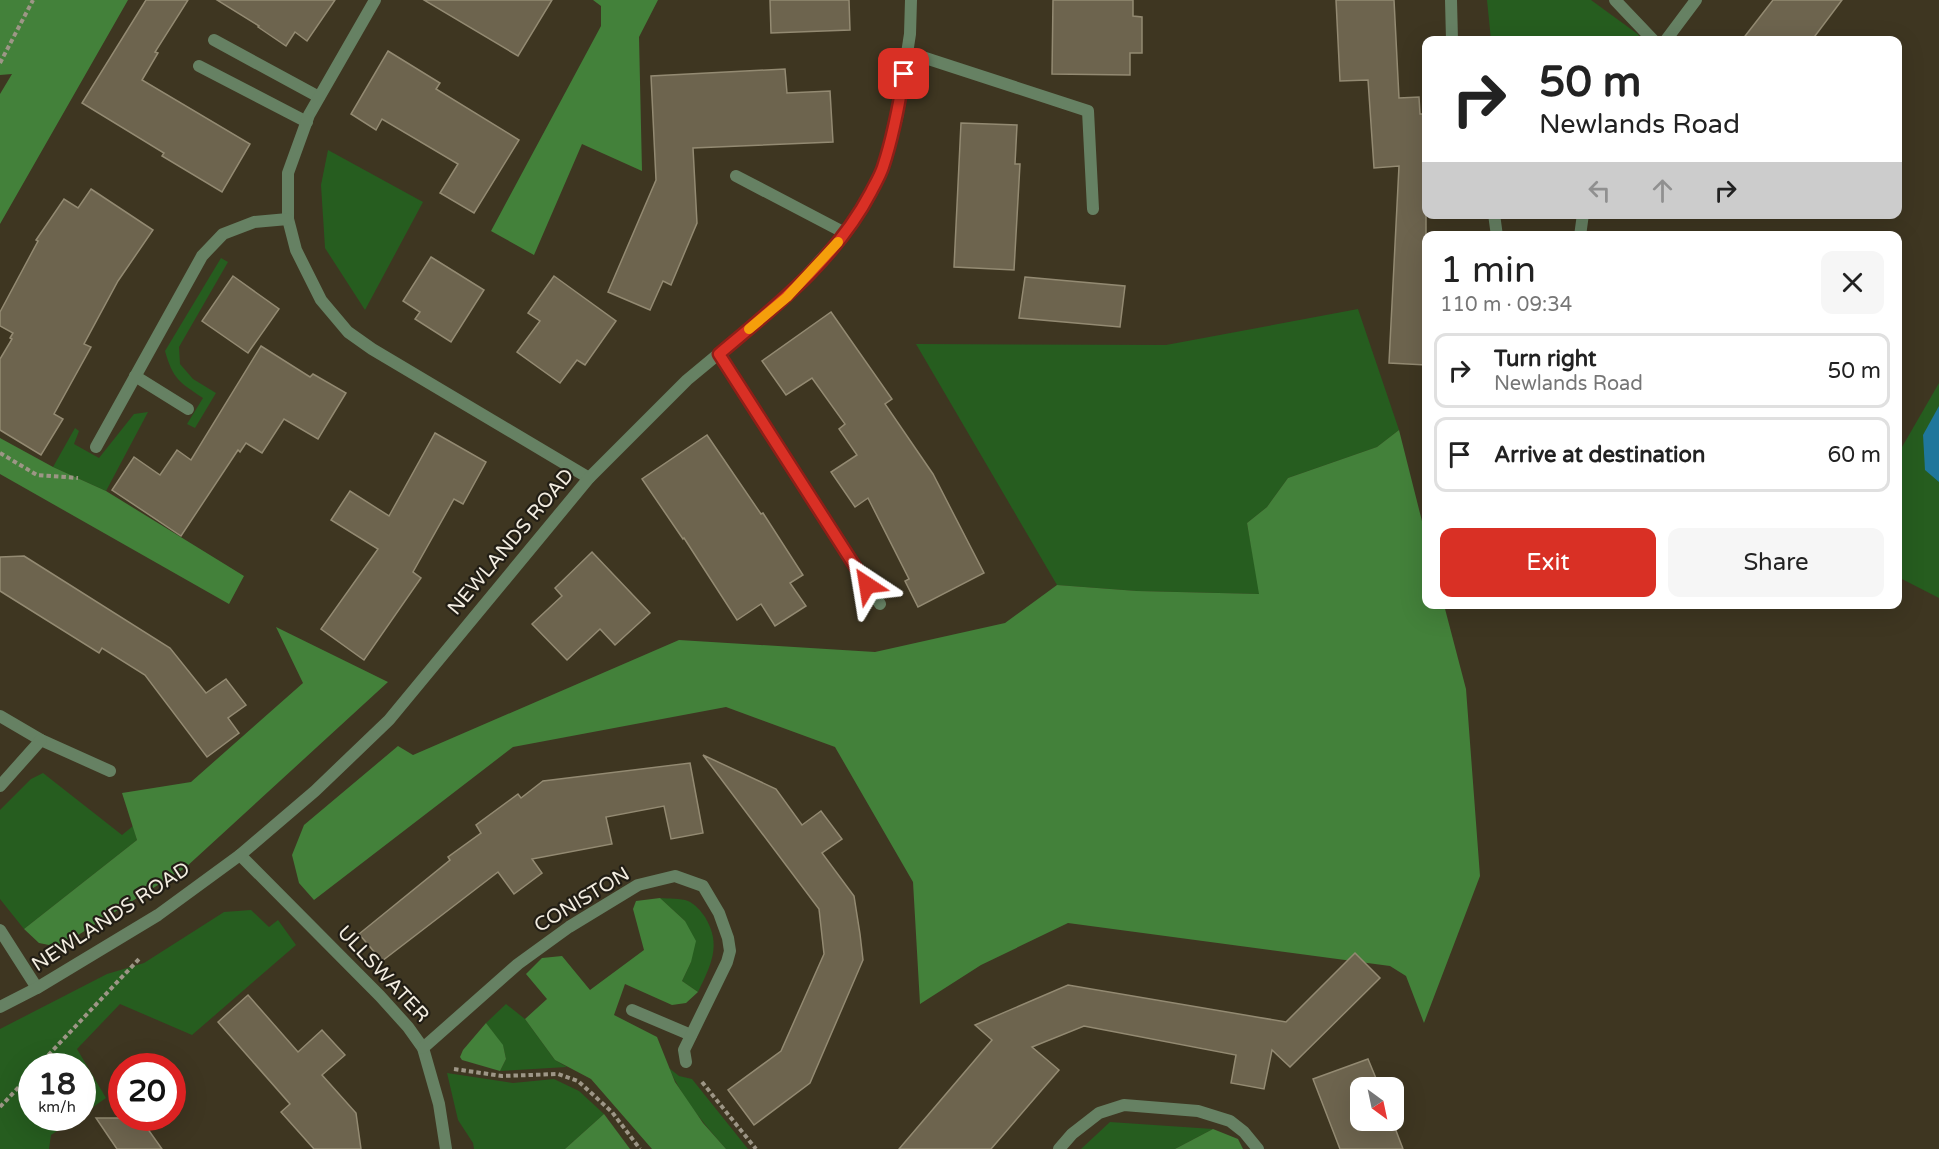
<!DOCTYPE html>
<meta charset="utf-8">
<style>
body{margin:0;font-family:"Varela Round",sans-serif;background:#f6f6f6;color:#222;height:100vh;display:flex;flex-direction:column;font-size:22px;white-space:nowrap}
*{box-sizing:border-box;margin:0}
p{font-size:20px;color:#767676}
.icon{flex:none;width:33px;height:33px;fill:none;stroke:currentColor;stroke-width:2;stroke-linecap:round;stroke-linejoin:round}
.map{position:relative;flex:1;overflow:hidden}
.sheet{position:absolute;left:1422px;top:231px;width:480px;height:378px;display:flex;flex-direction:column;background:#fff;border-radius:12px;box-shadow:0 6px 24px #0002}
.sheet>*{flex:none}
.top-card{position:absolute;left:1422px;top:36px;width:480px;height:183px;border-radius:12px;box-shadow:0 6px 24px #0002;background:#fff;color:#222;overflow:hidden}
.needle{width:39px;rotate:147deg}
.fabs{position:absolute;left:1350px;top:1077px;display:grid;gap:12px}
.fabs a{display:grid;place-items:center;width:54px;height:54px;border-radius:12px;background:#fff;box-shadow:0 6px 24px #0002;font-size:30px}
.speed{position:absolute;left:18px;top:1053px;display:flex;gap:12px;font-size:30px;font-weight:700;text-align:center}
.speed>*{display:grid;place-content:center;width:78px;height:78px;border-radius:50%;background:#fff;box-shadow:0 6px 24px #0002;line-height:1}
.speed small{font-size:15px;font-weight:400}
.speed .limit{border:9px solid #d22;background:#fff;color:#111}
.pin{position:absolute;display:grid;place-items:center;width:51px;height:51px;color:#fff;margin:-26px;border-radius:12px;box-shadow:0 3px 9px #0006}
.me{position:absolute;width:66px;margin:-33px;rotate:327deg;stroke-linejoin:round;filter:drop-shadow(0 0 4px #0008)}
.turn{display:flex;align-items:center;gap:21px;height:126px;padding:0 18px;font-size:27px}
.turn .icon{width:78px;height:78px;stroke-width:2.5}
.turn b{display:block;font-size:42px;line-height:51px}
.lanes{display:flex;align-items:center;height:57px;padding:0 18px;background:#0003;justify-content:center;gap:30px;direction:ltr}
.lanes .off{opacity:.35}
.round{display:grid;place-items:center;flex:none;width:63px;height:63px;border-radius:12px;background:#f6f6f6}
.summary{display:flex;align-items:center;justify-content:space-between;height:102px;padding:0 18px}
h1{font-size:36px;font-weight:600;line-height:45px}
.action{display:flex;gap:12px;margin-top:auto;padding:12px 18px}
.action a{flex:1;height:69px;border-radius:12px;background:#d93025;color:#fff;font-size:24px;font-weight:600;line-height:69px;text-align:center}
.action a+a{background:#f6f6f6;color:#222}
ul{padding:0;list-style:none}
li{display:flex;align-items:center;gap:18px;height:75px;margin:0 12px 9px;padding:0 6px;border:3px solid #e0e0e0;border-radius:12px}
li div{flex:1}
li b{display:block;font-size:22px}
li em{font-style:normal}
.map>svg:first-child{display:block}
</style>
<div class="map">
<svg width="1939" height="1149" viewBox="0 0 1939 1149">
<rect width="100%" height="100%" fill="#3e3621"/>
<!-- green -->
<g fill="#265d1f">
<path d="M1487,0h104l48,35 -4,5h-144z"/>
<path d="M328,150l95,52 -58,108 -40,-62 -4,-63z"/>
<path d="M221,258l7,4 -49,85 1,17 13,15 23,14 -21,35 -8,-4 16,-26c-24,-16 -30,-19 -38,-47z"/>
<path d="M1358,309l41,121 -22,17 -89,31 -21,29 -20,16 13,71 -123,-3 -80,-6 -141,-241 250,1z"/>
<path d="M1939,383v215l-41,-21v-123z"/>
<path d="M148,412l-42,79 -53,-24 22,-39 4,3 -5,13 25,14 35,-44z"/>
<path d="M43,773l79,62 11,-9 4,14 -113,89 -24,-30v-89l31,-31z"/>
<path d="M660,898c8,1 21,0 28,3 7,3 13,10 17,16 17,28 6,48 -7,75l-16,-11 9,-19 -6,-41z"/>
<path d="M251,910l18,17 9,-7 18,25 -104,90 -72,-31 -43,45 29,49 -23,16 -1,-48h-50v52h45l-26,17 -2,14h-49v-120l107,-55 37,-11 80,-51z"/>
<path d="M506,1004l19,15 30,41 12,7 -67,4 6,-12 -3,-13 -17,-23z"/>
<path d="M669,1068l10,8 13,3 56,70h-22c-22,-25 -44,-51 -57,-81z"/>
<path d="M447,1073l66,10 41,-4 25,12 25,23 -39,35h-91l-1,-6 -15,-23z"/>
<path d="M1110,1122l103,7 -38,20h-94z"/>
</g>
<!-- forest -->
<g fill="#43813a">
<path d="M0,0h128l-128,224v-130l12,-20 -12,1z"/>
<path d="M593,0h65l-19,37 3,134 -60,-27 -48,111 -43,-24 110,-205v-20z"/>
<path d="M1399,430l27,107v67l18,1 22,84 14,187 -56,147 -18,-47 -16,-10 -322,-43 -87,42 -61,39 -7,-122 -78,-135 -109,-40 -213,40 -199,153 -15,-17 -7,-28 12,-30 94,-79 15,9 266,-115 196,12 130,-29 52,-38 80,6 122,3 -12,-71 20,-16 21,-29 89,-31z"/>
<path d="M0,438l53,29 53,24 138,85 -15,28 -229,-130z"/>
<path d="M276,627l112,55 -203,186 -126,79 -20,-4 -15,-14 113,-89 -15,-47 69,-11 112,-99z"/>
<path d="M660,898l25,23 11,20 -5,21 -9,19 16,11 -12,11 -14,2 -47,-21 -11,31 43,22 18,45 28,41 23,26h-74l-61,-70 -36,-19 -30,-41 22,-20 -21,-25 16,-16 20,-2 28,34 54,-40 -11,-41 3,-8z"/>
<path d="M486,1023l17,22 3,14 -6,12 -38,-11 -2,-3 3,-7z"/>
<path d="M604,1114l26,35h-65z"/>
<path d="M1213,1129l25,10 5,10h-68z"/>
</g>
<!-- water -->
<path fill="#1f779c" d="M1939,406v76l-14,-12 -2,-35z"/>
<!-- building -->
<g fill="#6d644e" stroke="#938a72" stroke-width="1.5">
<path d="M146,0h42l-33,52 3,1 -16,27 108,64 -28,48 -60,-36 2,-3 -82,-50z"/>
<path d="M217,0h118l-28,41 -12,-9 -9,14 -28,-19 1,-1z"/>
<path d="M424,0h128l-34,56z"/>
<path d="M770,0h79l1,30 -79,3z"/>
<path d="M1053,0h80v16l9,1v36h-12v22l-78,-1z"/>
<path d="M1336,0h58l5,98 20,-1 1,17h6v251l-37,-2 10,-197 -25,2 -6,-88 -28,1z"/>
<path d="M1773,0h69l-30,40h-70z"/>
<path d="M388,51l52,32 -4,6 83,51 -45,73 -34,-20 18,-29 -76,-45 -6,11 -25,-16z"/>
<path d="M785,69l2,24 43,-2 3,51 -140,6 4,75 -26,62 -8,-4 -13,29 -42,-18 48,-112 -5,-104z"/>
<path d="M961,123l56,2 -2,39h5l-6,106 -60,-3z"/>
<path d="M91,189l62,41 -35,51 -34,63 7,3 -37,67 9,5 -22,36 -41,-25v-71l12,-20 -2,-1 3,-5 -13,-7v-14l38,-71 -2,-1 28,-41 14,9z"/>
<path d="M431,257l53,33 -33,52 -36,-23 5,-7 -17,-11z"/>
<path d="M233,276l46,33 -31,44 -46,-32z"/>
<path d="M554,276l62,45 -31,44 -8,-5 -17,23 -43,-31 23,-31 -12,-8z"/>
<path d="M1025,277l100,9 -5,41 -101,-9z"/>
<path d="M831,312l61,87 -7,5 48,70 51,99 -66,34 -13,-26 4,-2 -41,-81 -13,9 -24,-35 26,-17 -18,-26 6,-5 -33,-46 -26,17 -24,-34z"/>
<path d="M261,346l49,31 3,-3 33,19 -28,46 -34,-20 -22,34 -16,-10 -6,9 -2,-2 -57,86 -69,-46 22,-33 26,18 17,-25 14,10z"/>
<path d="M435,433l51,29 -23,42 -9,-5 -41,73 8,6 -57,82 -43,-31 57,-80 -47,-29 19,-29 39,25z"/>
<path d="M707,435l54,79 2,-1 40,62 -13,8 16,23 -31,20 -14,-22 -24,16 -53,-82 -1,1 -41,-60z"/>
<path d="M592,552l58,61 -35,32 -15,-16 -33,31 -35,-36 30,-28 -7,-8z"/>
<path d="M24,556l146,92 36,45 20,-14 20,26 -18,13 11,15 -32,24 -62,-82 -43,-27 -3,5 -99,-62v-34z"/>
<path d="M703,755l73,34 26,36 19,-14 21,28 -20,14 32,43 6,38 3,26 -53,123 -56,42 -26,-35 53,-39 43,-97 -5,-45z"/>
<path d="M690,763l13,70 -32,6 -7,-33 -58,11 6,27 -80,15 10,14 -28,21 -16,-22 -116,89 -23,-27 91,-74 -2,-3 33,-24 -5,-8 42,-31 3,4 22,-17z"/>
<path d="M1355,953l25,25 -90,89 -18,-17 -8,39 -33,-6 5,-28 -152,-29 -52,21 27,23 -68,79h-92l93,-109 -17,-15 93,-40 218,37z"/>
<path d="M248,995l50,57 24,-22 23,25 -23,20 34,38 5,36h-47l-33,-37 9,-8 -72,-82z"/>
<path d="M1368,1059l12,29h-20v32h32l11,29h-63l-27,-70z"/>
<path d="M96,1118h44l22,31h-45z"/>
</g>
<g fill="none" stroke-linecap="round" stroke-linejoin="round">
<!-- path -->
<g stroke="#9d9686" stroke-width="4" stroke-dasharray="4.5 3" stroke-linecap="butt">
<path d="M0,63l33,-63"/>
<path d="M0,453l37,22 41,3"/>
<path d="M38,1066l101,-107"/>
<path d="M454,1069l48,7 56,-2 20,7 34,31 28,37"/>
<path d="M702,1082l54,67"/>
<path d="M0,1107l32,-34"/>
</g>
<!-- lane -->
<g stroke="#668163" stroke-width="12">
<path d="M1615,0l38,40"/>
<path d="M214,40l105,57"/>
<path d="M907,52l181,59 5,98"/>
<path d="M199,66l108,56"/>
<path d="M736,176l109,57"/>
<path d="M719,354l161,250"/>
</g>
<!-- street -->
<g stroke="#668163" stroke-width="12">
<path d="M375,0l-66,115 -21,58v46l8,31 25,50 27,32 24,17 217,129"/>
<path d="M1451,0l1,40"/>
<path d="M1666,40l30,-40"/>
<path d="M1494,214l3,22"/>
<path d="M1580,236l3,-22"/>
<path d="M135,376l53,33"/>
<path d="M96,447l106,-191 21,-22 31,-12 34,-3"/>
<path d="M0,716l41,24 69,31"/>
<path d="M0,786l41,-46"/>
<path d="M240,855l140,141 28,31 15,21 16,56 7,45"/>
<path d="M0,930l37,58"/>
<path d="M0,1007l37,-19 121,-73 82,-60 75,-64 74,-71 200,-242 98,-98 100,-83 58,-64 15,-21 22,-43 15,-51 13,-84 1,-34"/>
<path d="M632,1010l59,25"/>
<path d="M423,1048l95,-84 51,-37 69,-42 37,-9 28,10 16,27 9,25 2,13 -3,11 -43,88 2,12"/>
<path d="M1059,1149l13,-15 27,-21 25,-8 74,6 32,10 14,11 14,17"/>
</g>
</g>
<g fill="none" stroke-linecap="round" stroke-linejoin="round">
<!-- route casing -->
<g stroke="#8d1f18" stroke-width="15">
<path id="route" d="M867,585l-148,-231c57,-48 117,-95 152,-162 4,-8 9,-16 12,-25 10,-30 16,-62 21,-93"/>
</g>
<!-- route -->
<use href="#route" stroke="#d93025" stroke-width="10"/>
<!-- slow -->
<path stroke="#f59e0b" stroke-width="10" d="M749,329l38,-32 51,-55"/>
</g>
<g text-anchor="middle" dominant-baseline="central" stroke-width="4.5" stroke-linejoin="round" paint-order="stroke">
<!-- street labels -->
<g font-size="20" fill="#f3ede1" stroke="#221e15">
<text transform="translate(511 542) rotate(-50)">NEWLANDS ROAD</text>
<text transform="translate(582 900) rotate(-31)">CONISTON</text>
<text transform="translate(111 917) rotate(-33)">NEWLANDS ROAD</text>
<text transform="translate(383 974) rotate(47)">ULLSWATER</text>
</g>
</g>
</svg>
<div class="fabs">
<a><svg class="needle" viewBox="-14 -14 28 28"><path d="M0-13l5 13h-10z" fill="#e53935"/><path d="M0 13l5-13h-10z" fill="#767676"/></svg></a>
</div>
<div class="speed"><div>18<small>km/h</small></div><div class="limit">20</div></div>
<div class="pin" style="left:904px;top:74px;background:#d93025"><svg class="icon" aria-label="arrive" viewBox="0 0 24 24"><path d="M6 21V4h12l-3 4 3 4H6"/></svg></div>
<svg class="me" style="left:867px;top:585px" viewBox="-20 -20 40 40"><path d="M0-17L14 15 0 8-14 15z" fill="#d93025" stroke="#fff" stroke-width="4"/></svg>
<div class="top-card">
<div class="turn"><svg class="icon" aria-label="right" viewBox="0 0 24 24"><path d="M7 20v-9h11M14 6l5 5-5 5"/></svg><div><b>50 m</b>Newlands Road</div></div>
<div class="lanes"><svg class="icon off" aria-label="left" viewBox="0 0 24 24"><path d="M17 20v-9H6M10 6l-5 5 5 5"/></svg><svg class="icon off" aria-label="ahead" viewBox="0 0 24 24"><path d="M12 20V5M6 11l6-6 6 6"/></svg><svg class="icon" aria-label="right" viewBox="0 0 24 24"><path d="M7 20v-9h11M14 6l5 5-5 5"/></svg></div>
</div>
<section class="sheet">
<div class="summary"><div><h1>1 min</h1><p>110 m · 09:34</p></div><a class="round"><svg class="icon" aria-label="close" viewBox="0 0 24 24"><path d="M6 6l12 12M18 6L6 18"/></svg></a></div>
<ul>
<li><svg class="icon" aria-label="right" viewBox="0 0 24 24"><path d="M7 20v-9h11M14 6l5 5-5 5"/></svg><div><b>Turn right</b><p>Newlands Road</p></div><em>50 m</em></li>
<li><svg class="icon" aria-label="arrive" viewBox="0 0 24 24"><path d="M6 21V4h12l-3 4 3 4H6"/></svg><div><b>Arrive at destination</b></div><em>60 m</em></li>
</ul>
<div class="action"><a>Exit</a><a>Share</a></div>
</section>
</div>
